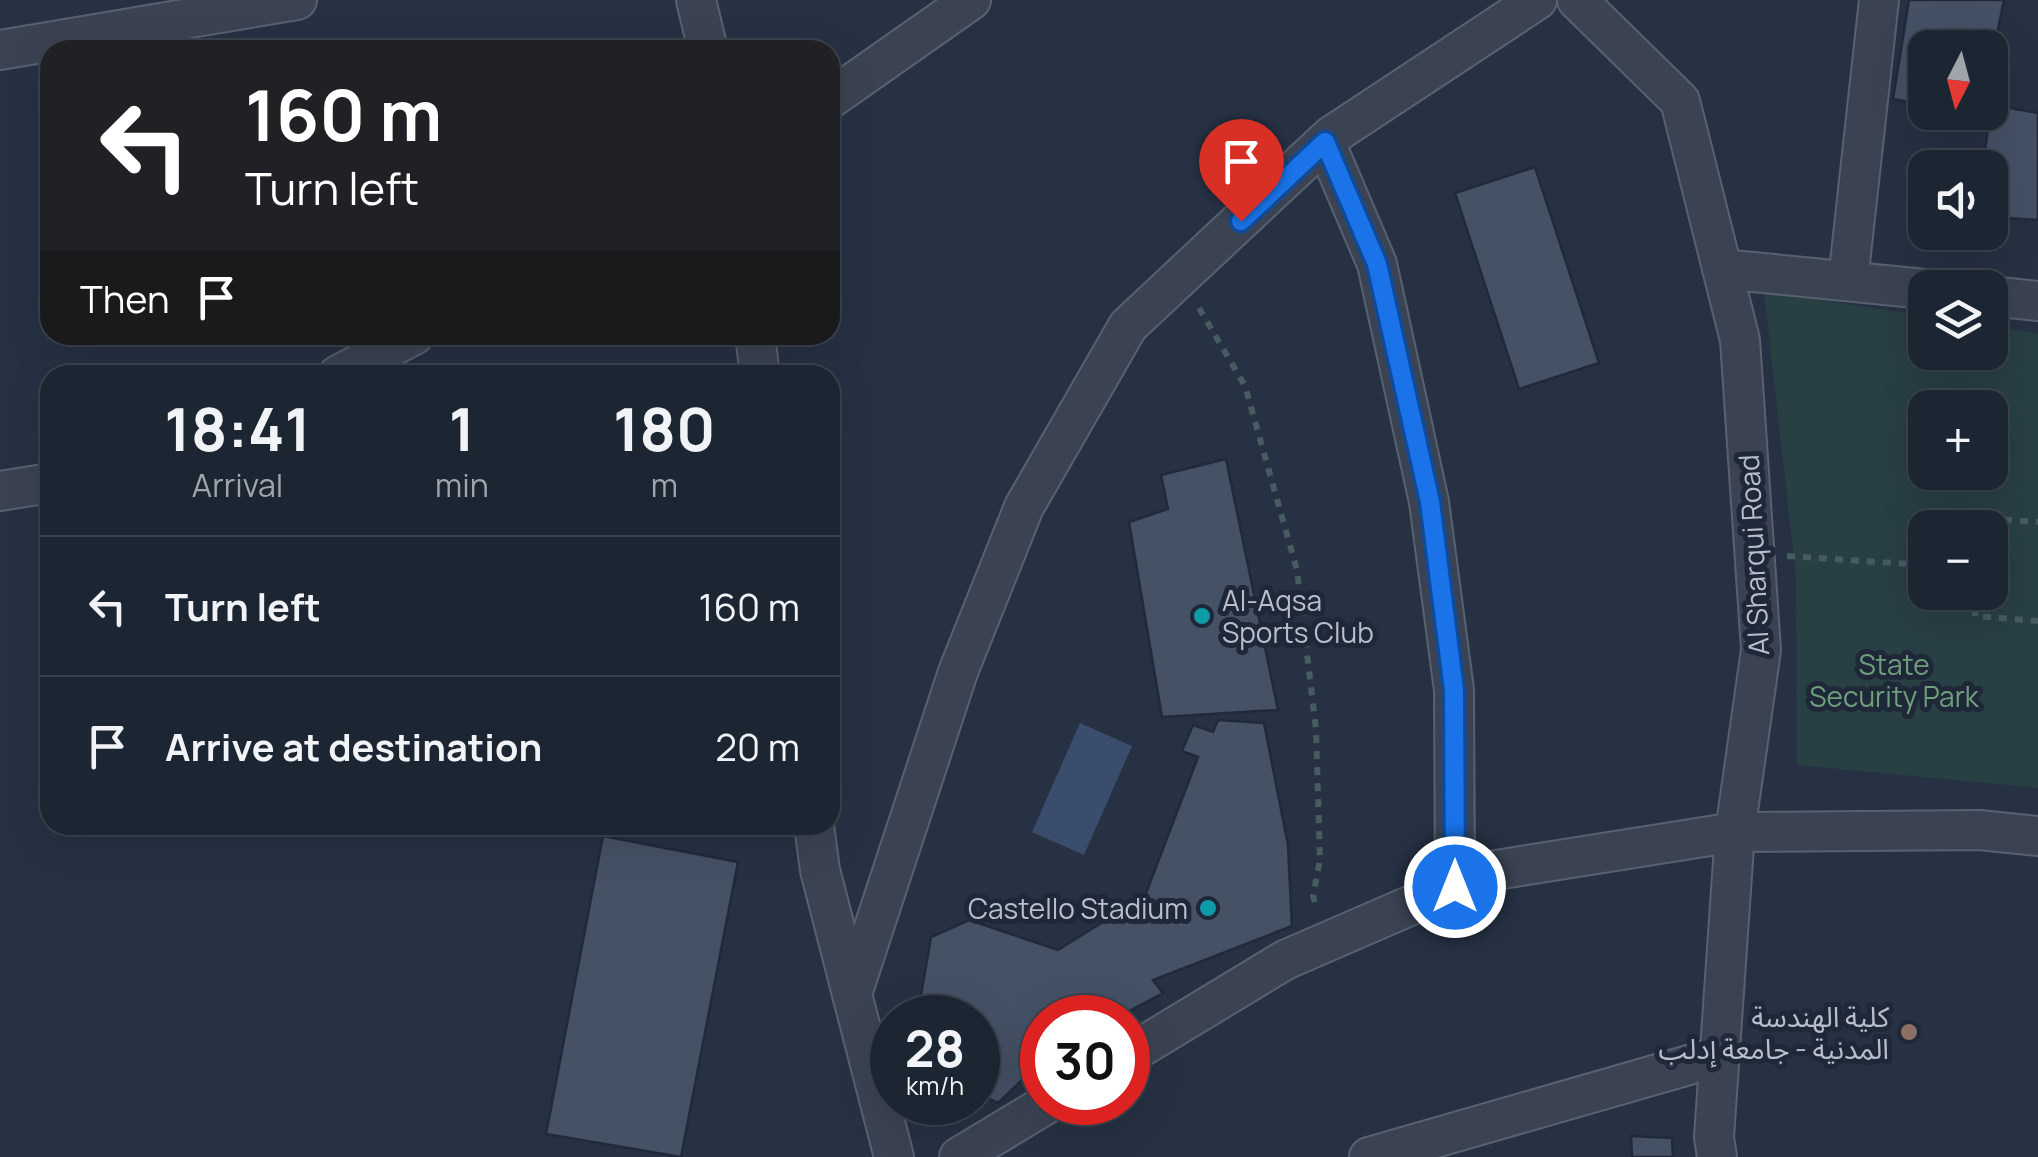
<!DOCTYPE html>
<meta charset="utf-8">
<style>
body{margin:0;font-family:Manrope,"Noto Sans Arabic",sans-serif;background:#29313e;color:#f1f3f6;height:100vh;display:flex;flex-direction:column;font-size:38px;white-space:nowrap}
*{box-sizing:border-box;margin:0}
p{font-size:32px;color:#a0a5ac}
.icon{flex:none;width:55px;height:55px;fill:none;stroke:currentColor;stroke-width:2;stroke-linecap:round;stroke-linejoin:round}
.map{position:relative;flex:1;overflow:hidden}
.side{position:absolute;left:40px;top:365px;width:800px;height:470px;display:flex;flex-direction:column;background:#1c2532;border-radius:30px;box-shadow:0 10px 40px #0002,0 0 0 2px #3a424d}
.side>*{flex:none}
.top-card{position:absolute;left:40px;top:40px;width:800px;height:305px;border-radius:30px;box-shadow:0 10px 40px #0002,0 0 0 2px #3a424d;background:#202124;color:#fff;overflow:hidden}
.needle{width:65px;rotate:186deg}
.buttons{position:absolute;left:1908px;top:30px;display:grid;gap:20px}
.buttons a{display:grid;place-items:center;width:100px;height:100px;border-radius:20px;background:#1c2532;box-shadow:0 10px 40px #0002,0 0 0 2px #3a424d;font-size:50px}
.speed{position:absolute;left:870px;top:995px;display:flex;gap:20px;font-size:50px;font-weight:700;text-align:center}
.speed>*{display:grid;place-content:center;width:130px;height:130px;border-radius:50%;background:#1c2532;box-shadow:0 10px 40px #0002,0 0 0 2px #3a424d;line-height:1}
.speed small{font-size:25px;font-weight:400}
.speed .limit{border:15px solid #d22;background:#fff;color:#111}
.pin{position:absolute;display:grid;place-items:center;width:85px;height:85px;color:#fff;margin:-102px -42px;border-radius:50% 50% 50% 0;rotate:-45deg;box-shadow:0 0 10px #0007}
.pin .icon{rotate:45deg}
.me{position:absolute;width:110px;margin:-55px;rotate:0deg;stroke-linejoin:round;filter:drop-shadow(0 0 8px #0008)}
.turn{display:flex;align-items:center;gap:35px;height:210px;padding:0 40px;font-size:45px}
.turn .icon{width:130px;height:130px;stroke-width:2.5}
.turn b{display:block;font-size:70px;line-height:85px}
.then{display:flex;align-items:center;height:95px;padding:0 40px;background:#0003;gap:20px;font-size:38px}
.eta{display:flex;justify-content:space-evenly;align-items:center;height:170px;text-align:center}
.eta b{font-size:60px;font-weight:700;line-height:70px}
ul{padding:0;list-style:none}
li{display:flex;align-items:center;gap:30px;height:140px;padding:0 40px;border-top:2px solid #3a424d}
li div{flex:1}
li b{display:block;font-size:38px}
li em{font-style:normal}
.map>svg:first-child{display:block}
</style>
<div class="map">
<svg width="2038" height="1157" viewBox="0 0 2038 1157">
<rect width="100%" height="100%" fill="#263143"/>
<!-- green -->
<path fill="#283f44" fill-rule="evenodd" d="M1764,291l161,25v36h65v-26l48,7v455l-241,-23 -1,-188zM1925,408h65v64h-65zM1925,528h65v64h-65z"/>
<!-- water -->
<path fill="#3b4d6c" d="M1080,723l52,23 -48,109 -52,-23z"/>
<!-- building -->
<g fill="#455165" stroke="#212a3a" stroke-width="2.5">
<path d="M1909,0h95l-14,68v-20h-65v57l-32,-6z"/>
<path d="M1992,105l46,8v107l-48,-3v-49h-8z"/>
<path d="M1535,167l64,196 -80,26 -64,-196z"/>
<path d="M1226,459l52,251 -116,7 -33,-195 39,-13 -7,-34z"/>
<path d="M1218,720l46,3 24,122 4,81 -139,54 10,13 -47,25h-25l-9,-15 -16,6 -5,9h-19v28l-21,35 -23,22 -13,-6 -10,15 -25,7 -24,-12 -3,-5h55v-84h-61l14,-81 38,-17 89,30 87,-54 53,-139 -16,-6 11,-26 20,7z"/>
<path d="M603,836l135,26 -57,295 -135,-23z"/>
<path d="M1631,1136l41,2 1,19h-41z"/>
</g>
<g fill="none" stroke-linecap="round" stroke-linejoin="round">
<!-- minor casing -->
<g stroke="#596170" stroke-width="42">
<g id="minor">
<path d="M696,0l12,50"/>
<path d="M1577,0l103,101 60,239 21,310 -26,182 -21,305 3,20"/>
<path d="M0,50l297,-50"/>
<path d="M830,99l141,-99"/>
<path d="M1325,142l52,122 52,238 25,188 1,197"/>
<path d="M1722,269l203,20"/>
<path d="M1848,281l31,-281"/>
<path d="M1990,296l48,5"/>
<path d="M755,335l5,40"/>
<path d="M338,375l76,-40"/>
<path d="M0,491l50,-8"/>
<path d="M814,825l6,45 74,287"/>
<path d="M852,994l106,-322 66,-165 104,-181 203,-190 206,-136"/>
<path d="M1128,1055l157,-95 205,-89 245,-39 244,-2 59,6"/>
<path d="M959,1157l91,-55"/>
<path d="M1369,1157l351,-101"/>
</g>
</g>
<!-- path -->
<g stroke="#475c60" stroke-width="6" stroke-dasharray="8 8" stroke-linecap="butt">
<path d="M1199,308l46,78 52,184 19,159 4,131 -7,36 4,14"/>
<path d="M1982,528v-10l56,4"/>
<path d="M1787,556l138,9"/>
<path d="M1977,592l-2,24 63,5"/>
</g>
<!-- minor -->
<use href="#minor" stroke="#3b4353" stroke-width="38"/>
</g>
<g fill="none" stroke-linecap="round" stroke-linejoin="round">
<!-- route casing -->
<g stroke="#114b97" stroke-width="25">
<path id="route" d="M1241,221l84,-79 52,122 53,238 24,188 1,197"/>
</g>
<!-- route -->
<use href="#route" stroke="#1a73e8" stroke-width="18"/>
</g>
<!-- markers -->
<g fill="#0f9aa8" stroke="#1f2838" stroke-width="4">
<circle cx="1202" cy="616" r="10"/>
<circle cx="1208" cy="908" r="10"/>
</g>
<circle fill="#8d6e63" stroke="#1f2838" stroke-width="4" cx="1909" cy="1032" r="10"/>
<g text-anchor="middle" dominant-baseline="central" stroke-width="10" stroke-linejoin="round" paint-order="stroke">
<!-- street labels -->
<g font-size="28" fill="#b8bfcc" stroke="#1f2838">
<text transform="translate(1753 555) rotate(-93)">Al Sharqui Road</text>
</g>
<!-- poi labels -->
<g font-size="28" fill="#b8bfcc" stroke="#1f2838" text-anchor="end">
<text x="1222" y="600" text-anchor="start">Al-Aqsa<tspan x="1222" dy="32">Sports Club</tspan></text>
<text x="1188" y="908">Castello Stadium</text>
<text x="1889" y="1016">كلية الهندسة<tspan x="1889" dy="32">المدنية - جامعة إدلب</tspan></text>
</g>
<!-- park labels -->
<g font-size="28" fill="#6e9e7c" stroke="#1f2838">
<text x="1894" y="664">State<tspan x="1894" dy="32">Security Park</tspan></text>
</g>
</g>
</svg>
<div class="buttons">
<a><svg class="needle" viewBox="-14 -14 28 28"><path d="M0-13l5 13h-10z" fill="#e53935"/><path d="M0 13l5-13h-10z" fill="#a0a5ac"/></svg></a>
<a><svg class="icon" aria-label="sound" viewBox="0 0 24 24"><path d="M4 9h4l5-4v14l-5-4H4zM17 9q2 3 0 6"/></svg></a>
<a><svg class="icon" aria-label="layers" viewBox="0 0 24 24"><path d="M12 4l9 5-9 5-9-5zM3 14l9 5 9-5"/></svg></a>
<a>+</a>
<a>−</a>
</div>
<div class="speed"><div>28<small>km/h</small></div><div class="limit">30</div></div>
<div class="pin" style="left:1241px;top:221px;background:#d93025"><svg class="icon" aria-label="arrive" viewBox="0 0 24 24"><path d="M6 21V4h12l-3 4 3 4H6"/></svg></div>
<svg class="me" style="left:1455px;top:887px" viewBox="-20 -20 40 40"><circle r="17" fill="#1a73e8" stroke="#fff" stroke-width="3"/><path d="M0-11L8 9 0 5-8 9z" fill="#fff"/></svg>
<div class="top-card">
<div class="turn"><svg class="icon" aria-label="left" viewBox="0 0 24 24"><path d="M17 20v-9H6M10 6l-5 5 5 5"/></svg><div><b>160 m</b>Turn left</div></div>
<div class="then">Then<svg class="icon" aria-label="arrive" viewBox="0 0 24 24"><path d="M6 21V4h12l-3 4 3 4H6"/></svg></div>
</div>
<section class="side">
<div class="eta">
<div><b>18:41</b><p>Arrival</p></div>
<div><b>1</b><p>min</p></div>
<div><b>180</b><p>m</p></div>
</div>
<ul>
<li><svg class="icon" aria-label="left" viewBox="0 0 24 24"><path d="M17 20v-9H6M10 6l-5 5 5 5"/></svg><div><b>Turn left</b></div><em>160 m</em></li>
<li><svg class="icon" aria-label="arrive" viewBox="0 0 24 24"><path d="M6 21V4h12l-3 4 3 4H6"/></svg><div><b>Arrive at destination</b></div><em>20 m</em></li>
</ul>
</section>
</div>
